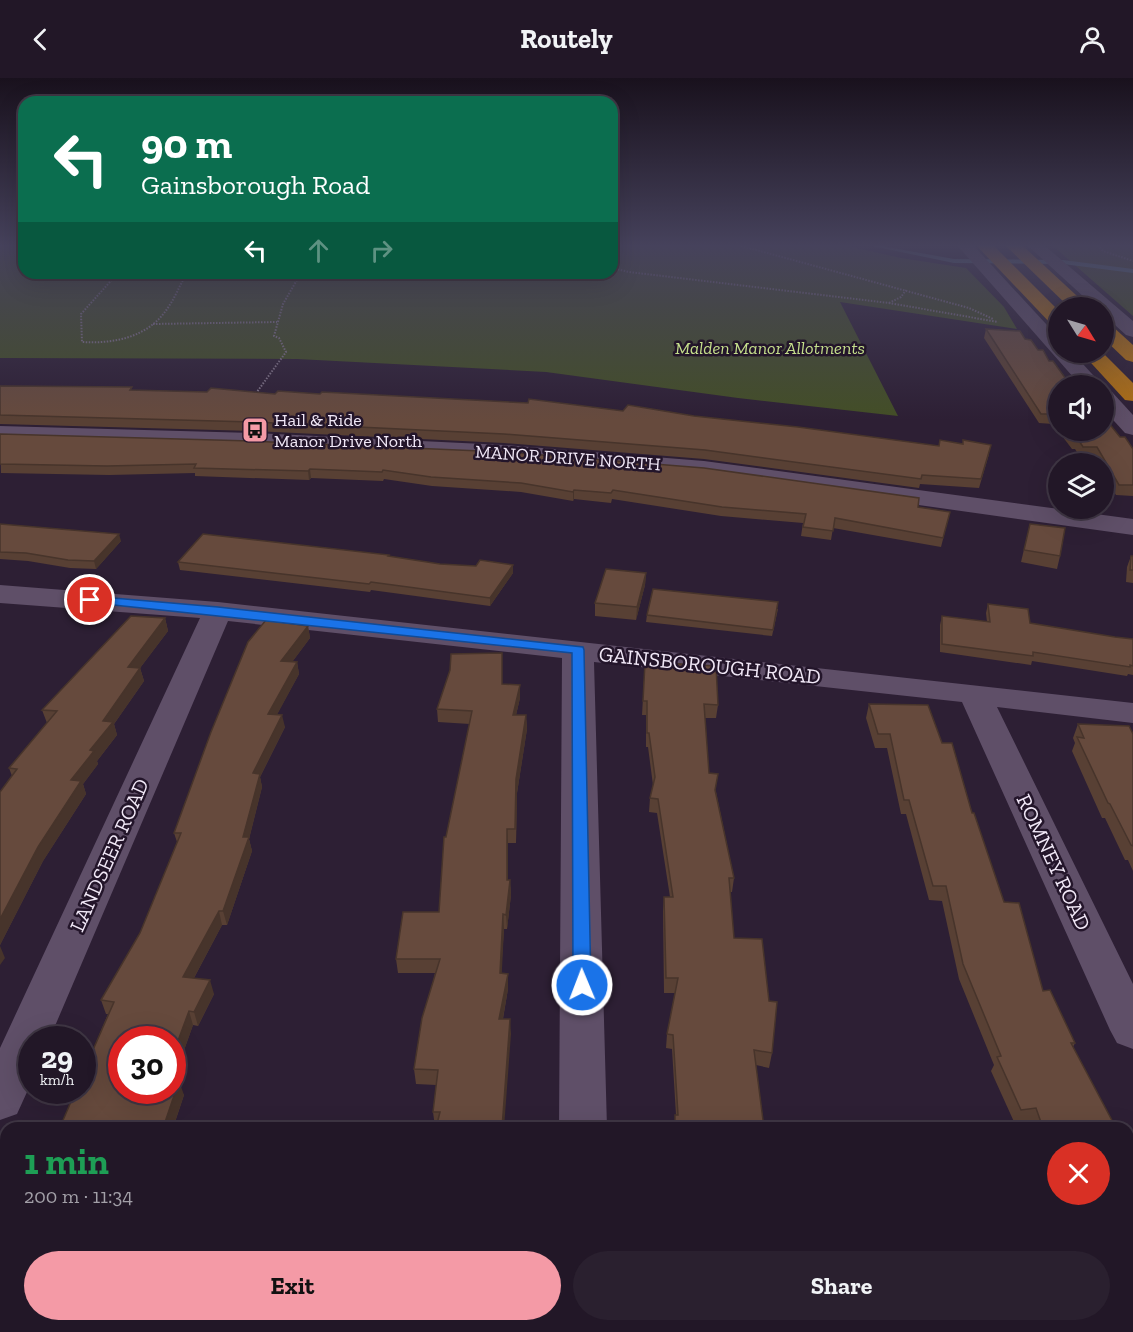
<!DOCTYPE html>
<meta charset="utf-8">
<style>
body{margin:0;font-family:"Zilla Slab",serif;background:#2a202f;color:#f1f3f6;height:100vh;display:flex;flex-direction:column;font-size:22px;white-space:nowrap}
*{box-sizing:border-box;margin:0}
p{font-size:20px;color:#a29fa7}
.icon{flex:none;width:33px;height:33px;fill:none;stroke:currentColor;stroke-width:2;stroke-linecap:round;stroke-linejoin:round}
.map{position:relative;flex:1;overflow:hidden}
.panel{position:absolute;left:0px;top:1044px;width:1134px;height:210px;display:flex;flex-direction:column;background:#221727;border-radius:18px 18px 0 0;box-shadow:0 6px 24px #0002,0 0 0 2px #3f3644}
.panel>*{flex:none}
.guide{position:absolute;left:18px;top:18px;width:600px;height:183px;border-radius:18px;box-shadow:0 6px 24px #0002,0 0 0 2px #3f3644;background:#0b6e4f;color:#fff;overflow:hidden}
.needle{width:39px;rotate:127deg}
.fabs{position:absolute;left:1048px;top:219px;display:grid;gap:12px}
.fabs a{display:grid;place-items:center;width:66px;height:66px;border-radius:50%;background:#221727;box-shadow:0 6px 24px #0002,0 0 0 2px #3f3644;font-size:30px}
.speed{position:absolute;left:18px;top:948px;display:flex;gap:12px;font-size:30px;font-weight:700;text-align:center}
.speed>*{display:grid;place-content:center;width:78px;height:78px;border-radius:50%;background:#221727;box-shadow:0 6px 24px #0002,0 0 0 2px #3f3644;line-height:1}
.speed small{font-size:15px;font-weight:400}
.speed .limit{border:9px solid #d22;background:#fff;color:#111}
.pin{position:absolute;display:grid;place-items:center;width:51px;height:51px;color:#fff;margin:-26px;border:3px solid #fff;border-radius:50%;box-shadow:0 2px 6px #0007}
.me{position:absolute;width:66px;margin:-33px;rotate:359deg;stroke-linejoin:round;filter:drop-shadow(0 0 4px #0008)}
.turn{display:flex;align-items:center;gap:21px;height:126px;padding:0 24px;font-size:27px}
.turn .icon{width:78px;height:78px;stroke-width:2.5}
.turn b{display:block;font-size:42px;line-height:51px}
.lanes{display:flex;align-items:center;height:57px;padding:0 24px;background:#0003;justify-content:center;gap:30px;direction:ltr}
.lanes .off{opacity:.35}
.round{display:grid;place-items:center;flex:none;width:63px;height:63px;border-radius:32px;background:#2a202f}
.summary{display:flex;align-items:center;justify-content:space-between;height:102px;padding:0 24px}
h1{font-size:36px;font-weight:700;line-height:45px;color:#1e9e55}
.primary-button{display:flex;gap:12px;margin-top:auto;padding:12px 24px}
.primary-button a{flex:1;height:69px;border-radius:36px;background:#f49aa6;color:#111;font-size:24px;font-weight:700;line-height:69px;text-align:center}
.primary-button a+a{background:#2a202f;color:#f1f3f6}
header{display:flex;justify-content:space-between;align-items:center;height:78px;padding:0 24px;background:#221727;font-size:27px;font-weight:700}
.map>svg:first-child{display:block}
</style>
<header><svg class="icon" aria-label="back" viewBox="0 0 24 24"><path d="M15 5l-7 7 7 7"/></svg>Routely<svg class="icon" aria-label="person" viewBox="0 0 24 24"><circle cx="12" cy="8" r="4"/><path d="M4 21q1-7 8-7t8 7"/></svg></header>
<div class="map">
<svg width="1133" height="1254" viewBox="0 0 1133 1254">
<rect width="100%" height="100%" fill="#2d1f34"/>
<!-- green -->
<g fill="#434e26">
<path d="M0,167h24v28h588v-28h231l58,13 65,10 38,39 13,22 -177,-27 58,114 -160,-18 -192,-26 -249,-13 -297,-1z"/>
<path d="M1052,167h81v71z"/>
</g>
<g fill="none" stroke-linecap="round" stroke-linejoin="round">
<!-- stream -->
<path fill="#557d8c" fill-rule="evenodd" d="M867,167h9l78,14 109,1 70,9v4l-70,-9 -109,-1z"/>
<!-- path -->
<g stroke="#807487" stroke-width="2" stroke-dasharray="1.5 1.5" stroke-linecap="butt">
<path d="M738,167l231,63 24,11"/>
<path d="M1098,167l5,6 30,10"/>
<path d="M612,190l17,4 260,31 109,19"/>
<path d="M118,195l-37,41 1,28c33,2 68,-5 87,-36 7,-10 11,-22 18,-33"/>
<path d="M889,225l12,-6 5,-7"/>
<path d="M153,246l124,-2"/>
<path d="M254,318l32,-44 -7,-14 -5,-2 9,-32 18,-31"/>
</g>
<!-- minor -->
<g fill="#5f4f68" fill-rule="evenodd">
<path d="M957,167h16l86,93v14h13l31,34h-22z"/>
<path d="M1027,167h17l89,76v16l-7,-2 -22,-20v-7h-8z"/>
<path d="M1104,313l8,1 21,23v20l-8,-2 -21,-23z"/>
<path d="M0,348l253,7 251,12 200,16 429,58v16l-429,-60 -200,-16 -251,-12 -253,-7z"/>
<path d="M0,507l218,17 915,101v20l-136,-16 136,277v65l-16,-6 -7,-13 -148,-328 -368,-40 13,466h-48l3,-470 -334,-37 -179,419h-17v41l-15,33 -17,6v-72l200,-430 -200,-15z"/>
<rect x="557" y="1248" width="56" height="6"/>
</g>
<!-- highway -->
<g fill="#b37113" fill-rule="evenodd">
<path d="M976,167h17l66,66v16l-7,-2z"/>
<path d="M1005,167h17l68,63h-20z"/>
<path d="M1104,245l7,2 22,20v17l-7,-2 -22,-21z"/>
<path d="M1081,274h21l31,31v18l-8,-1z"/>
</g>
</g>
<!-- wall -->
<g fill="#584034">
<path d="M986,251l39,10 34,47v44h45l16,7 13,12v47l-17,-1 -12,-20v-11h-6l-4,-7h-14l-5,-8h-3l-19,-25 -14,-1 -55,-85z"/>
<path d="M0,308l275,8 348,17 71,5 295,38 -10,34 -59,-4 -1,4 -215,-29 -200,-16 -251,-12 -253,-7z"/>
<path d="M0,356l918,73 32,5 -9,35 -108,-19 -2,12 -30,-4 2,-13 -82,-7 -109,-17 -1,4 -37,-4 -1,2 -52,-9 -89,-6 -48,-7 -1,2 -72,-3 -2,2 -114,-4v-3l-86,2 -108,-2z"/>
<path d="M0,446l121,17 -25,28 -26,-1 -42,-7 -28,-2z"/>
<path d="M1030,446l30,32 -3,13 -36,-7z"/>
<path d="M389,477v1l51,8 36,2 37,-1v8l-23,33 -119,-16 -1,2 -190,-22 -2,-8z"/>
<path d="M1131,478h2v27l-7,-1 1,-15z"/>
<path d="M646,495l-1,12 -9,35 -41,-4v-13z"/>
<path d="M988,526l42,19 85,14 18,2v36l-5,-1 -1,2 -95,-15 -1,4 -91,-13v-27l2,-9 45,6 -1,-9z"/>
<path d="M778,531l-6,27 -126,-14 1,-7z"/>
<path d="M165,540l3,13 -28,37 4,13 -30,43 3,11 -20,26 1,3 -15,20 3,10 -43,67 -43,84v-153l12,-16 -3,-8 38,-45 -5,-13z"/>
<path d="M308,548l2,12 -18,24h5l2,12 -22,40 8,13 -25,50 2,10 -13,52 3,12 -25,74h-5l-28,53 20,16 -16,32 -5,-1 -20,56 11,14 -11,33h-111l-1,-3 47,-111h-2l-5,-14 39,-67 37,-91 -3,-9z"/>
<path d="M502,575v31l18,14 -4,17h10l1,14 -10,64 -1,50h-8v37h2l1,15 -4,34h-3l-3,44 7,1v15l-5,30 8,15 -75,93h-1l-2,-15 3,-27 -20,-1 -2,-15 21,-96h-37l-2,-14 43,-47 7,-75 24,-113 -32,-2 -1,-13z"/>
<path d="M645,584l73,43 -2,13h-11l4,55 7,19 18,86 -2,14h-2l4,46 38,115 -3,15 -13,-3 8,63h-90l2,-13 -4,-66 -6,-1 1,-14 8,-41h-11l-1,-82 1,-14h6l-13,-84 -8,-1 1,-14 3,-13 -5,-38h-2v-32h-4z"/>
<path d="M869,626l73,39 30,70 32,89 39,89 32,52 -2,4 43,81h-84l-2,-5 -15,1 -24,-53 3,-6 -35,-86 -17,-78 -13,-1 -23,-86h-5l-14,-66h-12l-9,-30z"/>
<path d="M1078,646l55,10v137l-5,-11h-3l-20,-42h-3l-30,-67 3,-8 -2,-5z"/>
<path d="M1133,1095v159h-55l-2,-6h52z"/>
<path d="M683,1248h87l1,6h-88z"/>
</g>
<!-- shaded-wall -->
<g fill="#47342b">
<path d="M310,391l1,9 -2,2 -1,-9z"/>
<path d="M574,412v9l-1,2v-9z"/>
<path d="M119,456l2,7 -25,28 -2,-8z"/>
<path d="M513,487v8l-23,33v-8z"/>
<path d="M646,495l-1,12 -9,35 1,-13z"/>
<path d="M165,540l3,13 -28,37 4,13 -30,43 3,11 -20,26 1,3 -15,20 3,10 -43,67 -43,84v-26l71,-139 19,-30 38,-83z"/>
<path d="M308,548l2,12 -26,35 -3,-12z"/>
<path d="M297,584l2,12 -28,52 -3,-12z"/>
<path d="M520,607v13l-7,30v-13z"/>
<path d="M282,637l3,12 -25,50 2,10 -13,52 3,12 -25,74 -4,-14 20,-74 10,-64z"/>
<path d="M526,637l1,14 -10,64 -1,50v-64z"/>
<path d="M507,751l1,14v52l-1,-15z"/>
<path d="M510,802l1,15 -4,34 -1,-14z"/>
<path d="M219,833l3,14 -35,66 -4,-14z"/>
<path d="M503,836l1,15 -3,59 -1,-15z"/>
<path d="M0,868l5,12 -5,7z"/>
<path d="M508,896v15l-8,45 -1,-15z"/>
<path d="M210,902l4,14 -16,32 -4,-14z"/>
<path d="M189,933l4,14 -21,59v-27z"/>
<path d="M510,941l1,15 -7,94h-2z"/>
<path d="M179,1003l5,14 -11,33h-10z"/>
<path d="M124,1248h10l-1,6h-10z"/>
<path d="M499,1248h3l-1,6h-3z"/>
</g>
<!-- building -->
<g fill="#664a3d" stroke="#47342b" stroke-width="1.5">
<path d="M986,251l34,2 5,8 6,1 7,10h5l6,11h4l18,25h-12v33l-3,-5h-15z"/>
<path d="M0,308l132,1 -2,3 77,2 4,-4 64,6 3,-3 42,3 2,-2 206,11 1,-4 94,12 5,-6 66,11 104,11 141,19 1,-6 23,4v-4l28,5 -10,34 -59,-4 -1,4 -216,-29 -201,-16 -252,-12 -252,-7z"/>
<path d="M1104,339l16,20h5l8,12v36h-14l-22,-38h-14l-5,-8h-4l-6,-9h36z"/>
<path d="M0,356l251,7 253,11 200,16 215,30 -1,9 32,5 -7,26 -108,-20 -2,13 -30,-4 3,-13 -84,-7 -109,-17 -2,3 -37,-3 -1,2 -52,-9 -90,-6 -48,-7 -1,2 -72,-3 -2,2 -114,-3 2,-4 -89,2 -107,-2z"/>
<path d="M0,446l119,10 -25,27 -26,-1 -42,-7 -26,-1z"/>
<path d="M1030,446l35,4 -5,28 -36,-6z"/>
<path d="M203,456l186,21 -1,1 52,8 36,2 4,-6 33,5 -23,33 -119,-16 -2,2 -191,-22z"/>
<path d="M1131,478h2v14h-3z"/>
<path d="M606,491l40,4 -9,34 -42,-4z"/>
<path d="M653,511l125,13 -5,28 -126,-15z"/>
<path d="M988,526l40,5 2,14 85,14 18,2v27l-3,-1v2l-97,-15v4l-91,-12v-28l48,6z"/>
<path d="M131,538l34,2 -37,49 12,1 -37,53 10,1 -23,28 4,1 -23,29 10,1 -43,66 -38,72v-127l17,-23 -8,-1 48,-57 -15,-1z"/>
<path d="M266,542l42,6 -27,35 16,1 -29,52 14,1 -29,58 7,1 -17,63h6l-26,74h-4l-36,66 27,3 -16,32 -5,-1 -17,46v-17h-50v50h50v-9h7l-16,47h-96l1,-3h-7l15,-35h6v-15l32,-73 -13,-2 39,-67 41,-100h-7l37,-101 37,-90z"/>
<path d="M502,575v31l18,1 -7,30h13l-10,64 -1,50h-8v51h3l-4,35 -3,-1 -3,59 8,1 -9,45h11l-8,109h-66l4,-16h-7l5,-42 -24,-1 8,-51 18,-59h-44l7,-47h36l5,-75h2l26,-126 -35,-2 13,-39 1,-16z"/>
<path d="M645,584l71,4 2,39 -14,-1 5,69 9,1 -3,16 19,88h-5l5,60 28,1 7,62 8,1 -5,51 -18,-3 10,78h-89v-13h3l-5,-80 -6,-1 11,-56h-12l-2,-81h9l-15,-98 -8,-1 5,-21 -6,-44h-2v-32h-4z"/>
<path d="M869,626l59,1 14,38h10l20,70h2l30,89 15,1 24,88 7,-1 25,53h-4l45,85h-73l-7,-20 -15,2 -24,-53 4,-1 -38,-92 -17,-78h-13l-24,-86h-5l-14,-66h-12z"/>
<path d="M1078,646l51,2 4,8v112l-2,-1 -21,-41 -2,-1 -31,-66 7,1z"/>
<path d="M1128,1082l5,13v156l-39,-3h34z"/>
<path d="M6,1185v63h118l-1,6h-123v-54z"/>
<path d="M395,1248h104l-1,6h-104z"/>
<path d="M686,1248h84l1,6h-84z"/>
</g>
<!-- sky -->
<linearGradient id="sky" x2="0" y2="1"><stop stop-color="#19111d"/><stop offset="0.49" stop-color="#46425c"/><stop offset="1" stop-color="#46425c" stop-opacity="0"/></linearGradient>
<rect width="1133" height="342" fill="url(#sky)"/>
<!-- route -->
<path fill="#1a73e8" stroke="#114b97" stroke-width="1.5" d="M90,518l128,11 365,40 1,3 7,335 -3,5 -6,2 -7,-2 -2,-5 -1,-332 -487,-51 -1,-2z"/>
<!-- icons -->
<defs>
<g id="bus-square" transform="scale(1.35)"><rect x="-9" y="-9" width="18" height="18" rx="4" fill="#f49aa6" stroke="#23152a"/><path d="M-5-6H5V4H4V6H2V4H-2V6H-4V4H-5ZM-3.5-4V0h7V-4ZM-3.5 1.2v1.5H-2V1.2ZM2 1.2v1.5H3.5V1.2Z" fill="#111"/></g>
</defs>
<g fill-rule="evenodd">
<use href="#bus-square" x="255" y="352"/>
</g>
<g text-anchor="middle" dominant-baseline="central" stroke-width="5" stroke-linejoin="round" paint-order="stroke">
<!-- far-park labels -->
<g font-size="18" font-style="italic" fill="#c4de8b" stroke="#23152a">
<text x="770" y="270">Malden Manor Allotments</text>
</g>
<!-- far-poi labels -->
<g font-size="18" fill="#f1e8f7" stroke="#23152a" text-anchor="start">
<text x="274" y="342">Hail &amp; Ride<tspan x="274" dy="21">Manor Drive North</tspan></text>
</g>
<!-- far-street labels -->
<g font-size="18" fill="#f1e8f7" stroke="#23152a">
<text transform="translate(568 380) rotate(4)">MANOR DRIVE NORTH</text>
</g>
<!-- street labels -->
<g font-size="21" fill="#f1e8f7" stroke="#23152a">
<text transform="translate(710 587) rotate(6)">GAINSBOROUGH ROAD</text>
<text transform="translate(109 777) rotate(-66)">LANDSEER ROAD</text>
<text transform="translate(1054 784) rotate(65)">ROMNEY ROAD</text>
</g>
</g>
</svg>
<div class="fabs">
<a><svg class="needle" viewBox="-14 -14 28 28"><path d="M0-13l5 13h-10z" fill="#e53935"/><path d="M0 13l5-13h-10z" fill="#a29fa7"/></svg></a>
<a><svg class="icon" aria-label="sound" viewBox="0 0 24 24"><path d="M4 9h4l5-4v14l-5-4H4zM17 9q2 3 0 6"/></svg></a>
<a><svg class="icon" aria-label="layers" viewBox="0 0 24 24"><path d="M12 4l9 5-9 5-9-5zM3 14l9 5 9-5"/></svg></a>
</div>
<div class="speed"><div>29<small>km/h</small></div><div class="limit">30</div></div>
<div class="pin" style="left:90px;top:522px;background:#d93025"><svg class="icon" aria-label="arrive" viewBox="0 0 24 24"><path d="M6 21V4h12l-3 4 3 4H6"/></svg></div>
<svg class="me" style="left:582px;top:907px" viewBox="-20 -20 40 40"><circle r="17" fill="#1a73e8" stroke="#fff" stroke-width="3"/><path d="M0-11L8 9 0 5-8 9z" fill="#fff"/></svg>
<div class="guide">
<div class="turn"><svg class="icon" aria-label="left" viewBox="0 0 24 24"><path d="M17 20v-9H6M10 6l-5 5 5 5"/></svg><div><b>90 m</b>Gainsborough Road</div></div>
<div class="lanes"><svg class="icon" aria-label="left" viewBox="0 0 24 24"><path d="M17 20v-9H6M10 6l-5 5 5 5"/></svg><svg class="icon off" aria-label="ahead" viewBox="0 0 24 24"><path d="M12 20V5M6 11l6-6 6 6"/></svg><svg class="icon off" aria-label="right" viewBox="0 0 24 24"><path d="M7 20v-9h11M14 6l5 5-5 5"/></svg></div>
</div>
<section class="panel">
<div class="summary"><div><h1>1 min</h1><p>200 m · 11:34</p></div><a class="round" style="background:#d93025;color:#fff"><svg class="icon" aria-label="close" viewBox="0 0 24 24"><path d="M6 6l12 12M18 6L6 18"/></svg></a></div>
<div class="primary-button"><a>Exit</a><a>Share</a></div>
</section>
</div>
